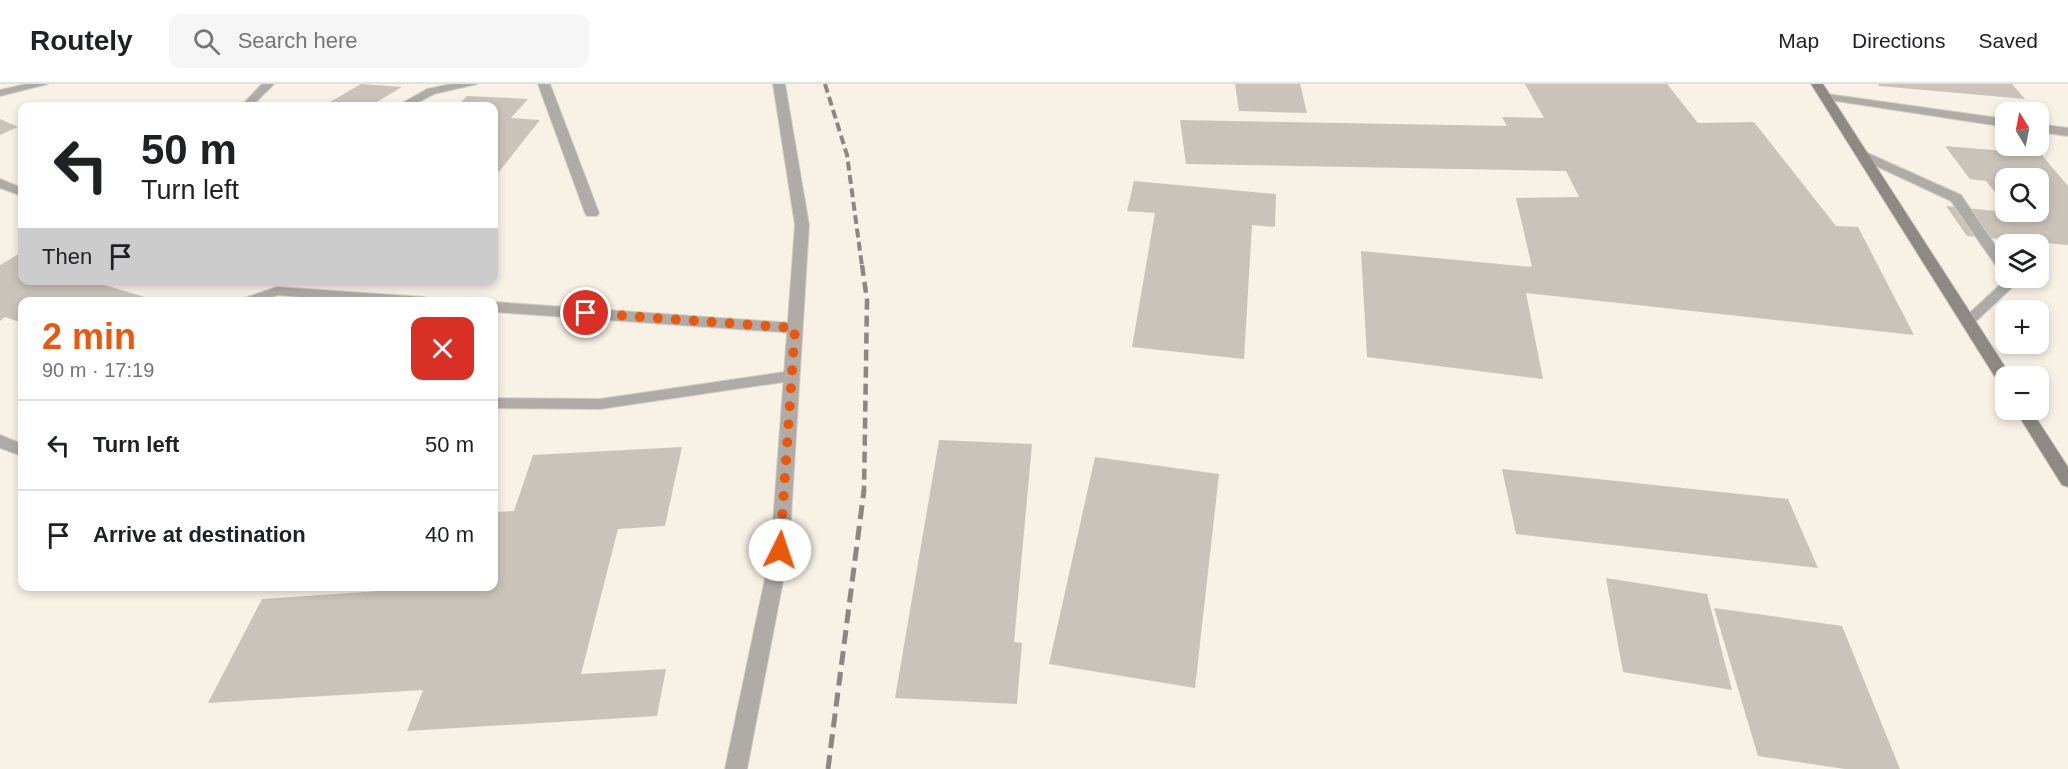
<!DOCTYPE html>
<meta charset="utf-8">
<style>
body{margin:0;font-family:Helvetica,sans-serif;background:#f6f6f6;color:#202124;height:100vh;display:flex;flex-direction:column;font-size:22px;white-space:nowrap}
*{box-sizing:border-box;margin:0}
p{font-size:20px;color:#757577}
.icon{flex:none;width:33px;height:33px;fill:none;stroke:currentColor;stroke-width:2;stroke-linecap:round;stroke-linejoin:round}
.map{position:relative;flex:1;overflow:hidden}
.drawer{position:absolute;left:18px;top:213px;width:480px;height:294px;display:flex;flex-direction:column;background:#fff;border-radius:12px;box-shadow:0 3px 9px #0003}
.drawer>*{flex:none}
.banner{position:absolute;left:18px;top:18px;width:480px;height:183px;border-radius:12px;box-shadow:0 3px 9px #0003;background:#fff;color:#202124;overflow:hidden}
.needle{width:39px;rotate:350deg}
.buttons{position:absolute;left:1995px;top:18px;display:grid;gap:12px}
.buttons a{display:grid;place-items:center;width:54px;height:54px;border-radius:12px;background:#fff;box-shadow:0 3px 9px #0003;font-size:30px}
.pin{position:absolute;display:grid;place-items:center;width:51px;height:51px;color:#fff;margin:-26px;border:3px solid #fff;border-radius:50%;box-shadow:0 2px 6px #0007}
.me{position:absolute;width:66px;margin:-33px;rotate:4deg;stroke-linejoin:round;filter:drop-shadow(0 0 4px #0008)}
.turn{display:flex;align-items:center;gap:21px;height:126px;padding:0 24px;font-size:27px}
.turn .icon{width:78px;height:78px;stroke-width:2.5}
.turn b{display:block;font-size:42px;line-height:51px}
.then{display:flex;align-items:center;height:57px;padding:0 24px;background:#0003;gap:12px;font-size:22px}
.round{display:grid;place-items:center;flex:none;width:63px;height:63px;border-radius:12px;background:#f6f6f6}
.overview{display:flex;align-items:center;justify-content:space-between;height:102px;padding:0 24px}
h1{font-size:36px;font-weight:700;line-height:45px;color:#ea580c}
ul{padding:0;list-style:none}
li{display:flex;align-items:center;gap:18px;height:90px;padding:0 24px;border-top:2px solid #e0e0e0}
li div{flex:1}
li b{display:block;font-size:22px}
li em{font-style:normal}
header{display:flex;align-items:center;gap:36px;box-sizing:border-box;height:84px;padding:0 30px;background:#fff;border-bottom:2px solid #e0e0e0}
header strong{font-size:28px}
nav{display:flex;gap:33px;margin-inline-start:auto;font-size:21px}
.search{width:420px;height:54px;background:#f6f6f6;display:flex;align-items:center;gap:15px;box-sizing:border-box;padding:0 21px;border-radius:12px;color:#757577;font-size:22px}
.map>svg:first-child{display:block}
</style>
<header>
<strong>Routely</strong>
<div class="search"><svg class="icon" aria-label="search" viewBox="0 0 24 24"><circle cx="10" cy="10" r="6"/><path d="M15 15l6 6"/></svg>Search here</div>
<nav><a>Map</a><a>Directions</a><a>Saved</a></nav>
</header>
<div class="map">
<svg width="2068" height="685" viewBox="0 0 2068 685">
<rect width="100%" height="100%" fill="#f8f1e6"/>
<!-- building -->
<g fill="#cac3b9">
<path d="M361,0l41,3 -32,19h-47z"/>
<path d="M1235,0h65l7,29 -68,-2z"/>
<path d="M1525,0h142l31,39 56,-1 82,104 22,1 56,108 -388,-42 17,86 -176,-22 -6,-106 171,16 -16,-69 63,-1 -13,-26 -380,-7 -6,-44 327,6 -5,-9 42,1z"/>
<path d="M1878,0h134l13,15 -146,-13z"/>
<path d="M467,12l61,3 -17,19 29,2 -46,58v-72h-37z"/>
<path d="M0,35l18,8 -18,8z"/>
<path d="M1945,62l96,8 27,32v59l-101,-9 -21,-30 60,6h32v-34h-32v28l-20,-25 -16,-2z"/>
<path d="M1134,97l142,13 -1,33 -23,-2 -8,134 -112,-12 23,-134 -28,-2z"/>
<path d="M22,168v28h66l60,18 -5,4h-121v21l-17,-6 -5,4v-56z"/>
<path d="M939,356l93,4 -18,198 8,1 -5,61 -122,-6z"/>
<path d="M682,363l-17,79 -47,3 -37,145 85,-5 -9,47 -250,15 16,-41 -215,13 54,-104 190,-13h42v-74l20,-1 19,-56z"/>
<path d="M1095,373l124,17 -24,214 -146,-24z"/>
<path d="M1502,385l286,30 30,69 -302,-34z"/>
<path d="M1606,494l101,16 25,96 -109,-18z"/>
<path d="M1714,524l128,18 58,143h-55l-87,-13z"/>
</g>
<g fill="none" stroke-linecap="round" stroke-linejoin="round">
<!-- service casing -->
<g stroke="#d5cfc5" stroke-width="2">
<g id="service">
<path d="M26,0h22l-48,12v-6z"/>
<path d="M262,0h12l-22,22h-11z"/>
<path d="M451,0h26l-43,10 -23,12h-14l30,-17z"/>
<path d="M538,0h12l49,129 -2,3h-10l-2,-3z"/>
<path d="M1827,10l179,25v8l-183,-28v-4z"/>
<path d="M2038,40l30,4v8l-30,-4z"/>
<path d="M1863,67l98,44 45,66v17h11l2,3 -46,43 -5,2 -7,-5 43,-40 -1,-5 -52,-75 -92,-43 -2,-3z"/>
<path d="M0,95l22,9v8l-22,-8z"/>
<path d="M277,203l147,10 7,5h-73l-80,-7 -21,7h-24z"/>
<path d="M494,218l300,21 8,5 -8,5 -300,-21z"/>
<path d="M791,287l6,1 2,4 -2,4 -197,29 -106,-1v-10l106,1z"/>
<path d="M0,351l22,9v12l-22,-8z"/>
</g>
</g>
<!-- minor casing -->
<g stroke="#d5cfc5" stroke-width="2">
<path id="minor" d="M773,0h12l24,141 -20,325 -42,219h-22l46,-219 24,-325z"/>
</g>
<!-- secondary casing -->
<g stroke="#d5cfc5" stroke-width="2">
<g id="secondary">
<path d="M1811,0h12l188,292h-5v10l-6,-1z"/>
<path d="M2015,326h16l37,57v20l-6,-2z"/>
</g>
</g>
<!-- service -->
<use href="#service" fill="#afaca7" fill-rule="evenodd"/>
<!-- minor -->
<use href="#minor" fill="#afaca7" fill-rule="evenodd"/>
<!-- secondary -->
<use href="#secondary" fill="#8e8a83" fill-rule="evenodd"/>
<!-- rail-far2 -->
<path stroke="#8c8780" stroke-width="4" stroke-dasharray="9 4.5" stroke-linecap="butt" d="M825,0l22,71 15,111"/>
<!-- rail-far1 -->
<path stroke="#8c8780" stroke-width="4.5" stroke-dasharray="11 6" stroke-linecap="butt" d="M862,181l5,35 -3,191"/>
<!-- rail -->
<path stroke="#8c8780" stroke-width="5" stroke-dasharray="14 7" stroke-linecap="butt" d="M828,685l36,-279"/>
</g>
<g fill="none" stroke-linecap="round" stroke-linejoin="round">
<!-- route -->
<path stroke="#ea580c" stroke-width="10" stroke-dasharray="0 18" d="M586,229l209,15 -15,222"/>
</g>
</svg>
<div class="buttons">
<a><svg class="needle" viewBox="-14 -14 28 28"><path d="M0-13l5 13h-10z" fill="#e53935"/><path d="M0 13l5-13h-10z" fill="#757577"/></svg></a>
<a><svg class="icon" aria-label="search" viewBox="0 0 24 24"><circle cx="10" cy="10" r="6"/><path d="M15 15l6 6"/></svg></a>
<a><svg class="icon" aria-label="layers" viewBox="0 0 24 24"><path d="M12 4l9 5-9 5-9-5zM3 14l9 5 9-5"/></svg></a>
<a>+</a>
<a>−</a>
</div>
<div class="pin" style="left:586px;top:229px;background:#d93025"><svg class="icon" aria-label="arrive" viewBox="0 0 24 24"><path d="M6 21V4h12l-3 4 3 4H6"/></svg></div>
<svg class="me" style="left:780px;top:466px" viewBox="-20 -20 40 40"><circle r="19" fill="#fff"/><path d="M0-13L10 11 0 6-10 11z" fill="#ea580c"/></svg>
<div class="banner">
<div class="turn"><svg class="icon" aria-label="left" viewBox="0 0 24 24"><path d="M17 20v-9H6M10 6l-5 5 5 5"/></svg><div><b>50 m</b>Turn left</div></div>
<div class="then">Then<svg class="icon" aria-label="arrive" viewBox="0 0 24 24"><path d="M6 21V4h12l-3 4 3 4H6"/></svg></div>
</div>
<section class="drawer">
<div class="overview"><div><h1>2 min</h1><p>90 m · 17:19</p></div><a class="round" style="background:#d93025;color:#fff"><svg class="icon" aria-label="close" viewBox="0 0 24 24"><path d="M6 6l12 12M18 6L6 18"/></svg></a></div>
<ul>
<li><svg class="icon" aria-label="left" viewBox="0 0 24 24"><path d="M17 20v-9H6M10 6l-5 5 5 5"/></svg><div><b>Turn left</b></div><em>50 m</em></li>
<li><svg class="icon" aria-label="arrive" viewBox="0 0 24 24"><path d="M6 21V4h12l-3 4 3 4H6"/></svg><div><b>Arrive at destination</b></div><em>40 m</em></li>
</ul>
</section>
</div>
